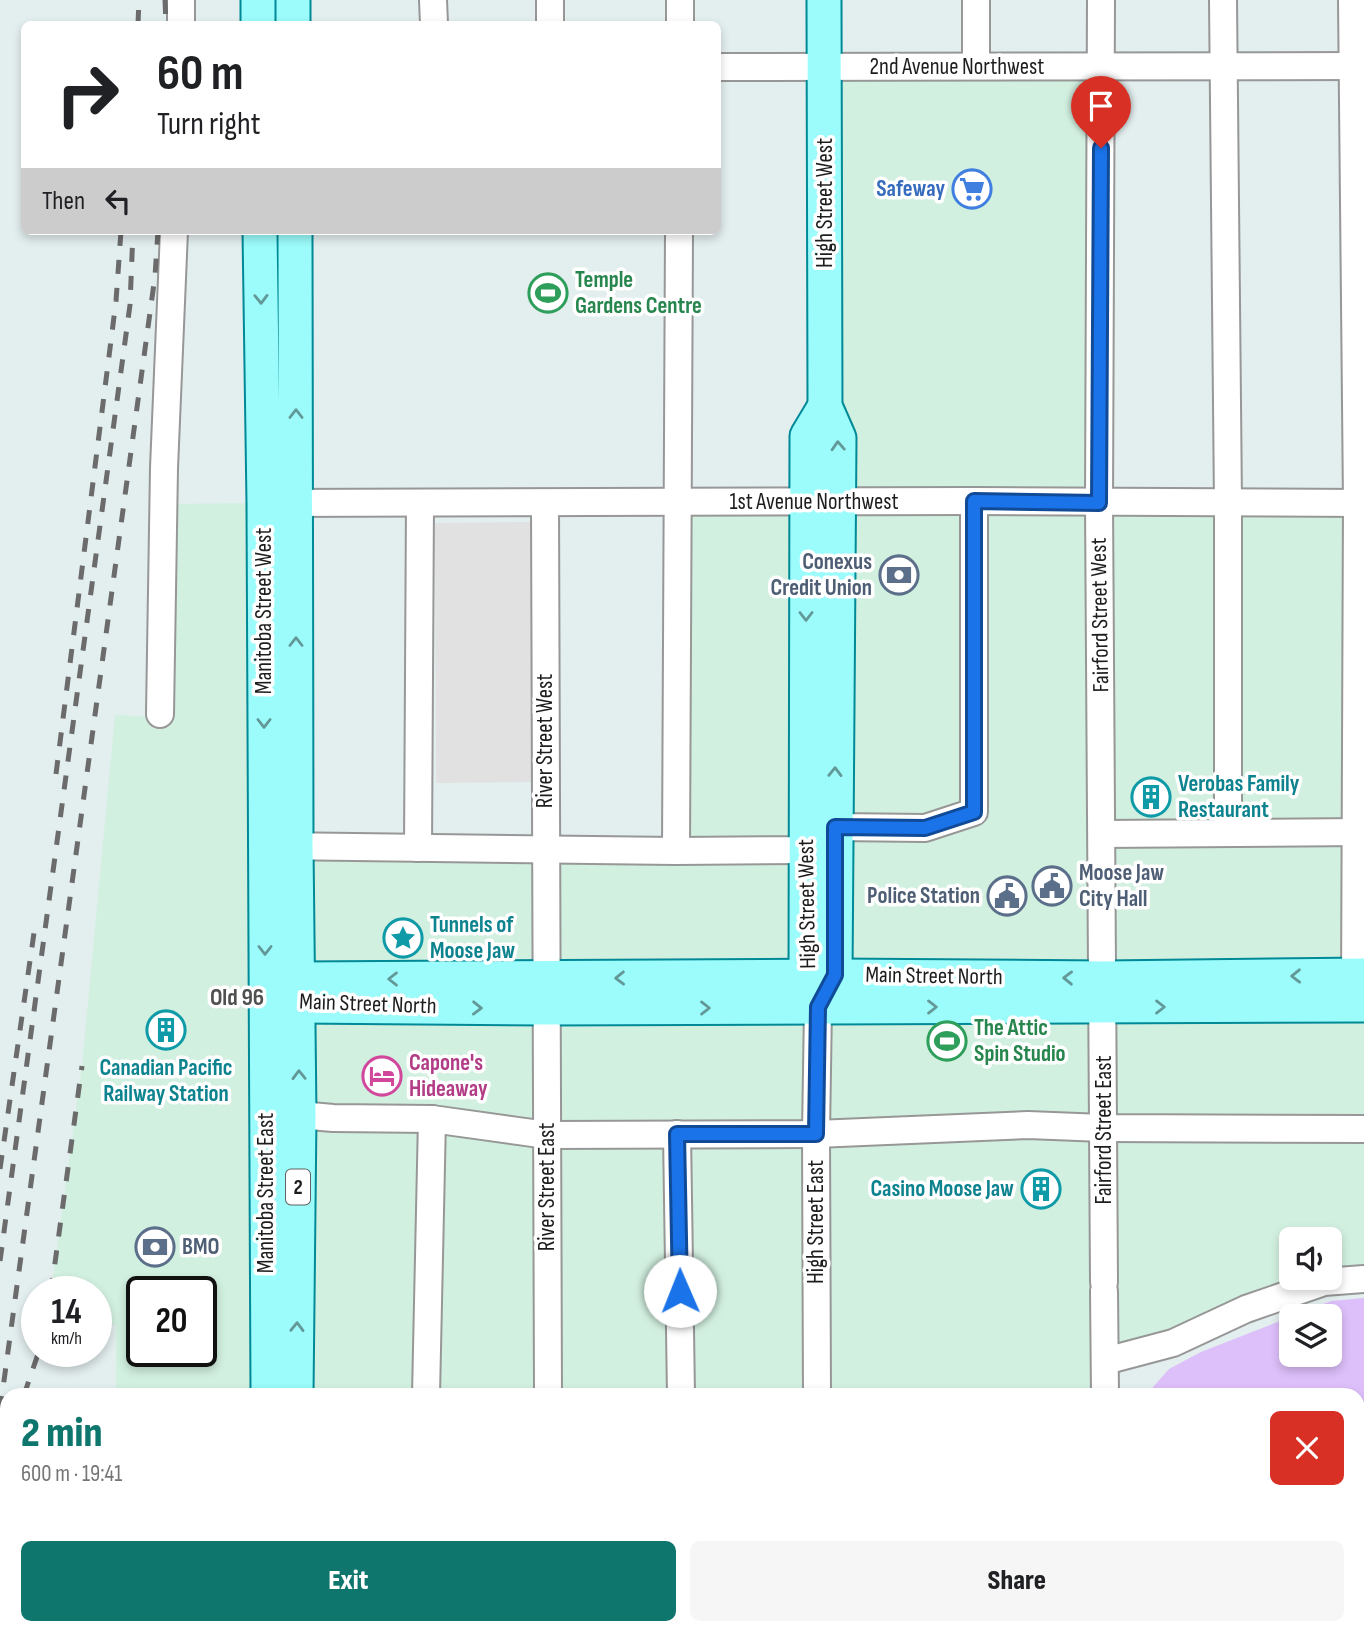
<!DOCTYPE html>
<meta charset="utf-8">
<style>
body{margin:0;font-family:"Sofia Sans Condensed",sans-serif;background:#f6f6f6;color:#202124;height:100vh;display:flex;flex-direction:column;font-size:26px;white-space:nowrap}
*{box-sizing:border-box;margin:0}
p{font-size:23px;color:#757577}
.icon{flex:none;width:38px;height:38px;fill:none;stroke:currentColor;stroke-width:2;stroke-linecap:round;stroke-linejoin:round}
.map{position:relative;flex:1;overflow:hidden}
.panel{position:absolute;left:0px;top:1388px;width:1365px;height:247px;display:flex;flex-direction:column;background:#fff;border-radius:21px 21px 0 0;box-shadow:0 4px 10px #0003}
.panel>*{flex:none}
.hud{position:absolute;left:21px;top:21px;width:700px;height:214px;border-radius:10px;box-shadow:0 4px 10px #0003;background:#fff;color:#202124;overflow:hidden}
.fabs{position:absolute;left:1279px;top:1227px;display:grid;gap:14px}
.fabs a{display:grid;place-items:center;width:63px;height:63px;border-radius:10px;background:#fff;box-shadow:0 4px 10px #0003;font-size:35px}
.speed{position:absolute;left:21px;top:1276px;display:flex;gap:14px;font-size:35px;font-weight:700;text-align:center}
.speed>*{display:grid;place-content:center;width:91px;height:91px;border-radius:50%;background:#fff;box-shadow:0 4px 10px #0003;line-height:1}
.speed small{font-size:18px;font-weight:400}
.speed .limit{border:4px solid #111;border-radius:10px;background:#fff;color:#111}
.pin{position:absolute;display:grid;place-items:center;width:60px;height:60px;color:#fff;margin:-72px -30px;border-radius:50% 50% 50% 0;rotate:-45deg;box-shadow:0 0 7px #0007}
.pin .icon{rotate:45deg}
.me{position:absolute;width:77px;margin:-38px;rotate:359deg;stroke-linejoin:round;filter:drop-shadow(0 0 5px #0008)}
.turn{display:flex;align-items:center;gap:24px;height:147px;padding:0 21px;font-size:32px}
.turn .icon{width:91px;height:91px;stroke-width:2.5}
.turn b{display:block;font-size:49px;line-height:60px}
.then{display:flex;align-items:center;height:66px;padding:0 21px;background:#0003;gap:14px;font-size:26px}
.round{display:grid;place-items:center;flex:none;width:74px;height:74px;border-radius:10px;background:#f6f6f6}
.head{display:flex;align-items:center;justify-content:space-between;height:119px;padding:0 21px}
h1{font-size:42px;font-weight:800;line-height:52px;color:#0f766e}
.cta{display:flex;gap:14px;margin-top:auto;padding:14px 21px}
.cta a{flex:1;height:80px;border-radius:10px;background:#0f766e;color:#fff;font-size:28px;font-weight:800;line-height:80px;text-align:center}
.cta a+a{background:#f6f6f6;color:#202124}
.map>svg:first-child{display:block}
</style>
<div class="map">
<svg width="1364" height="1634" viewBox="0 0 1364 1634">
<rect width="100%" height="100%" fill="#e3eeef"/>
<!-- commercial -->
<g fill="#d2f0e0" fill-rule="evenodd">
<path d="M1101,66l-2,437h265v472l-1066,4 -2,-133 380,5 2,-348h159l-12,-436z"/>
<path d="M264,503l4,892h-152v-70l-20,-1v-32h-45l31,-226 33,-351 44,2 4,-213zM142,1292h59v59h-59z"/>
<path d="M1364,1005v274l-259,82v34h-809l2,-389zM1292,1239h38v39h-38z"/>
<rect x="116" y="1628" width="153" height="6"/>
</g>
<!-- park -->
<path fill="#ddbffa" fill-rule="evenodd" d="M1364,1298v336h-246v-6h240v-233h-212l23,-26 32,-17 130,-51zM1292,1316h38v38h-38z"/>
<!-- parking -->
<path fill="#e1e1e1" d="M531,522l2,260 -97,1 -1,-260z"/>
<!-- water -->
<path fill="#dda3b7" d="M1214,1628h38l-1,6h-40z"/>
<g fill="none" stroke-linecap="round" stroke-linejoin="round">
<!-- minor casing -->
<g stroke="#979797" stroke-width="30">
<g id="minor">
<path d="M433,0l1,24"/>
<path d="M976,0v66"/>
<path d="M1101,0l-2,503 5,779"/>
<path d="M1223,0l5,503v330"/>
<path d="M1352,0l5,503 -2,490"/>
<path d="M181,24v-24"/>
<path d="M550,24v-24"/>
<path d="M680,24v-24"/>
<path d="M718,67l646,-1"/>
<path d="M276,503l698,-2 390,2"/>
<path d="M545,503l3,892"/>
<path d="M160,714l4,-246 10,-237"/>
<path d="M1102,834l262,-2"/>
<path d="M276,846l400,5 130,-1 29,-23 90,1 49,-16v-311"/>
<path d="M418,848l2,-345"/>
<path d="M676,851l3,-620"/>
<path d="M299,1115l34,3 99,1 115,16 269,-1 212,-9 75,3 261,1"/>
<path d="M677,1134l4,261"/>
<path d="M1104,1291l1,104"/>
<path d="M1105,1361l68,-18 73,-34 78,-27 40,-3"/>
<path d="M426,1395l6,-276"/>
<path d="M817,1395l-1,-261 2,-127"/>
<path d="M549,1628v6"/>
<path d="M819,1628v6"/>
<path d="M682,1634v-6"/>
<path d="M962,1634v-3"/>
<path d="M1105,1634l1,-6"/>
</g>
</g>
<!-- major casing -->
<g stroke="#008997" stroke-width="37">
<g id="major">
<path d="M293,0v24"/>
<path d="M824,0l1,406 14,32 -4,538 -11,20"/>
<path d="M258,24v-24"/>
<path d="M260,231l4,272 4,892"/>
<path d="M295,231l1,615 3,269 -3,280"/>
<path d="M277,987l21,-8 537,-3 269,2 260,-3"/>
<path d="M813,995l-7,-19 1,-540 18,-30"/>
<path d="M280,998l18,8 248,2 818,-3"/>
<path d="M269,1628v6"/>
<path d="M295,1634v-6"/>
</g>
</g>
<!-- minor -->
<use href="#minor" stroke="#fff" stroke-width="26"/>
<!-- major -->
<use href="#major" stroke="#9bfcfb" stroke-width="33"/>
<!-- rail -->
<g stroke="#6b6b6b" stroke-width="5" stroke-dasharray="14 14" stroke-linecap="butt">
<path d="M165,0l1,24"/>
<path d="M138,24l1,-24"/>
<path d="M56,774l60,-473 5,-70"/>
<path d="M0,1169l35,-243"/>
<path d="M0,1261l130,-956 3,-74"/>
<path d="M51,1292l31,-226"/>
<path d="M24,1395l15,-44"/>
<path d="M0,1410l155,-1134 3,-45"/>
<path d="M0,1461l7,-19"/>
</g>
</g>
<!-- one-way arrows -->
<defs><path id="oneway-chevron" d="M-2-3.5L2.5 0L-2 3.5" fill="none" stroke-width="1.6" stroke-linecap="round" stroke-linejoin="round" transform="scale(1.75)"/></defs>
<g stroke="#629897">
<use href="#oneway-chevron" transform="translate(261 299) rotate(89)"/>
<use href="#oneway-chevron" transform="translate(296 414) rotate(-90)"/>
<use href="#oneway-chevron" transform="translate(838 446) rotate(-93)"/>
<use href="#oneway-chevron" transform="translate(806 616) rotate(90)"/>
<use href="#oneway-chevron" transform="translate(296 642) rotate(-90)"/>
<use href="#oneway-chevron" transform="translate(264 723) rotate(90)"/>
<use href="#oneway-chevron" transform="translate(835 772) rotate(-89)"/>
<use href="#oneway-chevron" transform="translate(265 950) rotate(90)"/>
<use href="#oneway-chevron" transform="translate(1296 976) rotate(179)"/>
<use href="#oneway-chevron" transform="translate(620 978) rotate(179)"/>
<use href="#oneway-chevron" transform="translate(1068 978) rotate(-179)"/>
<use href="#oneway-chevron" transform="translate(393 979) rotate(180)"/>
<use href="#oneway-chevron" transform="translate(932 1007)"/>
<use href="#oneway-chevron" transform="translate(1160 1007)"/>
<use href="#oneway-chevron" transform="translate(477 1008) rotate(1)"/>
<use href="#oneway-chevron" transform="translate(705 1008)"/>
<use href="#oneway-chevron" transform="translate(299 1075) rotate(-91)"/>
<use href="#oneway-chevron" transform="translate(297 1327) rotate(-89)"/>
</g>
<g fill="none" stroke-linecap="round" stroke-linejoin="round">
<!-- route casing -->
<g stroke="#114b97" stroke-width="18">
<path id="route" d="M680,1291l-3,-157h139l2,-127 17,-32v-148l90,1 49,-16v-311l125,2 2,-355"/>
</g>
<!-- route -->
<use href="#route" stroke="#1a73e8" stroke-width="12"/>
</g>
<!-- icons -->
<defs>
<g id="supermarket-ring" transform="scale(2.0125)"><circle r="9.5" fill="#fff" stroke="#3f7fe0" stroke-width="1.5"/><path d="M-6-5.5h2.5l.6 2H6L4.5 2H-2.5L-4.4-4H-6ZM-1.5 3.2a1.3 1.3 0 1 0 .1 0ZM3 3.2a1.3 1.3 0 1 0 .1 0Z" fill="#3f7fe0"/></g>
<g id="stadium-ring" transform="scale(2.0125)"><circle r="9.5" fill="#fff" stroke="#2e9e5b" stroke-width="1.5"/><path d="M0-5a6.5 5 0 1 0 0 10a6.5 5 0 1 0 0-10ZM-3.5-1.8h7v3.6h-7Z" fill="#2e9e5b"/></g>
<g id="bank-ring" transform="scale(2.0125)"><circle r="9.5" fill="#fff" stroke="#5c6f8a" stroke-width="1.5"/><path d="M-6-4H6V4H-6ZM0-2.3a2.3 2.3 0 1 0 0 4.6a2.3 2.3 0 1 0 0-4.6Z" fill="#5c6f8a"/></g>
<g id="building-ring" transform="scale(2.0125)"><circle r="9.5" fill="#fff" stroke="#0f9aa8" stroke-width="1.5"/><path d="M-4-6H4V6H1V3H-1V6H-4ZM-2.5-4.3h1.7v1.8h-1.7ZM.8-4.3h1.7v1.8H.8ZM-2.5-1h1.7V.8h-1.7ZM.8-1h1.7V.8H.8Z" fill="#0f9aa8"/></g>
<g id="civic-ring" transform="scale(2.0125)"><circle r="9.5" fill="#fff" stroke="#5c6f8a" stroke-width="1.5"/><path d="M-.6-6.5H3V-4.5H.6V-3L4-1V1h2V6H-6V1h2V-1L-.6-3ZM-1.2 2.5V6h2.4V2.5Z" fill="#5c6f8a"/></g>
<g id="sight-ring" transform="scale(2.0125)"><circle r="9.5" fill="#fff" stroke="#0f9aa8" stroke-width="1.5"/><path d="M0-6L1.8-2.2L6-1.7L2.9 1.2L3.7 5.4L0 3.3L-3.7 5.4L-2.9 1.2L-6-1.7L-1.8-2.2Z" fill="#0f9aa8"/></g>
<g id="hotel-ring" transform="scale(2.0125)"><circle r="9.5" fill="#fff" stroke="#d1479c" stroke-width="1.5"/><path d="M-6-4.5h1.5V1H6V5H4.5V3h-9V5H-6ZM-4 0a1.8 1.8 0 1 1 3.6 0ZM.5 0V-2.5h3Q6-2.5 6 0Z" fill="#d1479c"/></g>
</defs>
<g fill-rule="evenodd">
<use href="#supermarket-ring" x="972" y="189"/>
<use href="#stadium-ring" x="548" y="293"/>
<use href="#bank-ring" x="899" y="575"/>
<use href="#building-ring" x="1151" y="797"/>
<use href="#civic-ring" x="1052" y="886"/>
<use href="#civic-ring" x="1007" y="896"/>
<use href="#sight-ring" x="403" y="938"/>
<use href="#building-ring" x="166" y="1030"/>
<use href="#stadium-ring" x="947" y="1041"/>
<use href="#hotel-ring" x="382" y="1076"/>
<use href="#building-ring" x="1041" y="1189"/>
<use href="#bank-ring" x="155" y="1247"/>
</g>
<g text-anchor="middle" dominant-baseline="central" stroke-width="7" stroke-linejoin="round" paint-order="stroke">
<!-- shield labels -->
<rect fill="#fff" stroke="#616161" stroke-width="2" x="286" y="1169.5" width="24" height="35" rx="5"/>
<g font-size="21" font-weight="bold" fill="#1d1d1d">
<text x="298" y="1187">2</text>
</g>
<!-- street labels -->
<g font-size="23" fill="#1d1d1d" stroke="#fff">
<text x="957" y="67">2nd Avenue Northwest</text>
<text transform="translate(825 203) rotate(-90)">High Street West</text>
<text x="814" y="502">1st Avenue Northwest</text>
<text transform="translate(264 611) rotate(-90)">Manitoba Street West</text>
<text transform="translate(1100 615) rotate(-91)">Fairford Street West</text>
<text transform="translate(545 741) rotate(-90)">River Street West</text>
<text transform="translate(807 904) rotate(-91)">High Street West</text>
<text transform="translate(934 976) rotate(1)">Main Street North</text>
<text transform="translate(368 1004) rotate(2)">Main Street North</text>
<text transform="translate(1104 1130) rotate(-90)">Fairford Street East</text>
<text transform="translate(547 1187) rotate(-90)">River Street East</text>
<text transform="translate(266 1193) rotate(-90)">Manitoba Street East</text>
<text transform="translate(816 1222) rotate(-90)">High Street East</text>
</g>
<!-- shop labels -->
<g font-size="23" font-weight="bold" fill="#366cbe" stroke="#fff" text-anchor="end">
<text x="945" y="189">Safeway</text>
</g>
<!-- leisure labels -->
<g font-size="23" font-weight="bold" fill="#27864d" stroke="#fff" text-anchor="start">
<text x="575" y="280">Temple<tspan x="575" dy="26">Gardens Centre</tspan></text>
<text x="974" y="1028">The Attic<tspan x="974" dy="26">Spin Studio</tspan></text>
</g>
<!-- service labels -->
<g font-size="23" font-weight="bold" fill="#4e5e75" stroke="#fff" text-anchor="end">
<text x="872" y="562">Conexus<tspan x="872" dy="26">Credit Union</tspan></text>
<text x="1079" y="873" text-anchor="start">Moose Jaw<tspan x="1079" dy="26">City Hall</tspan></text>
<text x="980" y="896">Police Station</text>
<text x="182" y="1247" text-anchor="start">BMO</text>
</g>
<!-- culture labels -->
<g font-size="23" font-weight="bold" fill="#0d838f" stroke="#fff" text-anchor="start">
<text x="1178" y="784">Verobas Family<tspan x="1178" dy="26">Restaurant</tspan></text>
<text x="430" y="925">Tunnels of<tspan x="430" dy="26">Moose Jaw</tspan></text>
<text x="166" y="1068" text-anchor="middle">Canadian Pacific<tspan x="166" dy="26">Railway Station</tspan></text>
<text x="1014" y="1189" text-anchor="end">Casino Moose Jaw</text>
</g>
<!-- hotel labels -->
<g font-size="23" font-weight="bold" fill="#b23c85" stroke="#fff" text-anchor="start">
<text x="409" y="1063">Capone's<tspan x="409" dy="26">Hideaway</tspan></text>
</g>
<!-- neighbourhood labels -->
<g font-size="24" font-weight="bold" fill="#505050" stroke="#fff">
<text x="237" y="997">Old 96</text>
</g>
</g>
</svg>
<div class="fabs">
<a><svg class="icon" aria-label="sound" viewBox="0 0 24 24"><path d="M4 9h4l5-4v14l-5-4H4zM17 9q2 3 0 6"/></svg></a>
<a><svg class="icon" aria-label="layers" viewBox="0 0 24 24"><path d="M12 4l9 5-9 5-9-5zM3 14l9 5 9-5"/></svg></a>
</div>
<div class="speed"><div>14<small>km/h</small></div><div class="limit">20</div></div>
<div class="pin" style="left:1101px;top:148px;background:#d93025"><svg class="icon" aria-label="arrive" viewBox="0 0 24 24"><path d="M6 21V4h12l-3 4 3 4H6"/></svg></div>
<svg class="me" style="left:680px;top:1291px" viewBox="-20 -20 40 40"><circle r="19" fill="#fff"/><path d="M0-13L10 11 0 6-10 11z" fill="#1a73e8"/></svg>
<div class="hud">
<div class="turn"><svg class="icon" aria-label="right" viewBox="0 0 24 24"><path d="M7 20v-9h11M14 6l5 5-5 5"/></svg><div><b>60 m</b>Turn right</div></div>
<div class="then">Then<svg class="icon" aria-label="left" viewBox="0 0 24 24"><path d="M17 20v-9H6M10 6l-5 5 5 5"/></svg></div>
</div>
<section class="panel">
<div class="head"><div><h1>2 min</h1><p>600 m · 19:41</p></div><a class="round" style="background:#d93025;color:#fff"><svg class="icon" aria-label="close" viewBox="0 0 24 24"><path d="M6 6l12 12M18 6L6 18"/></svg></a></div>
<div class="cta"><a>Exit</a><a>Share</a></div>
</section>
</div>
